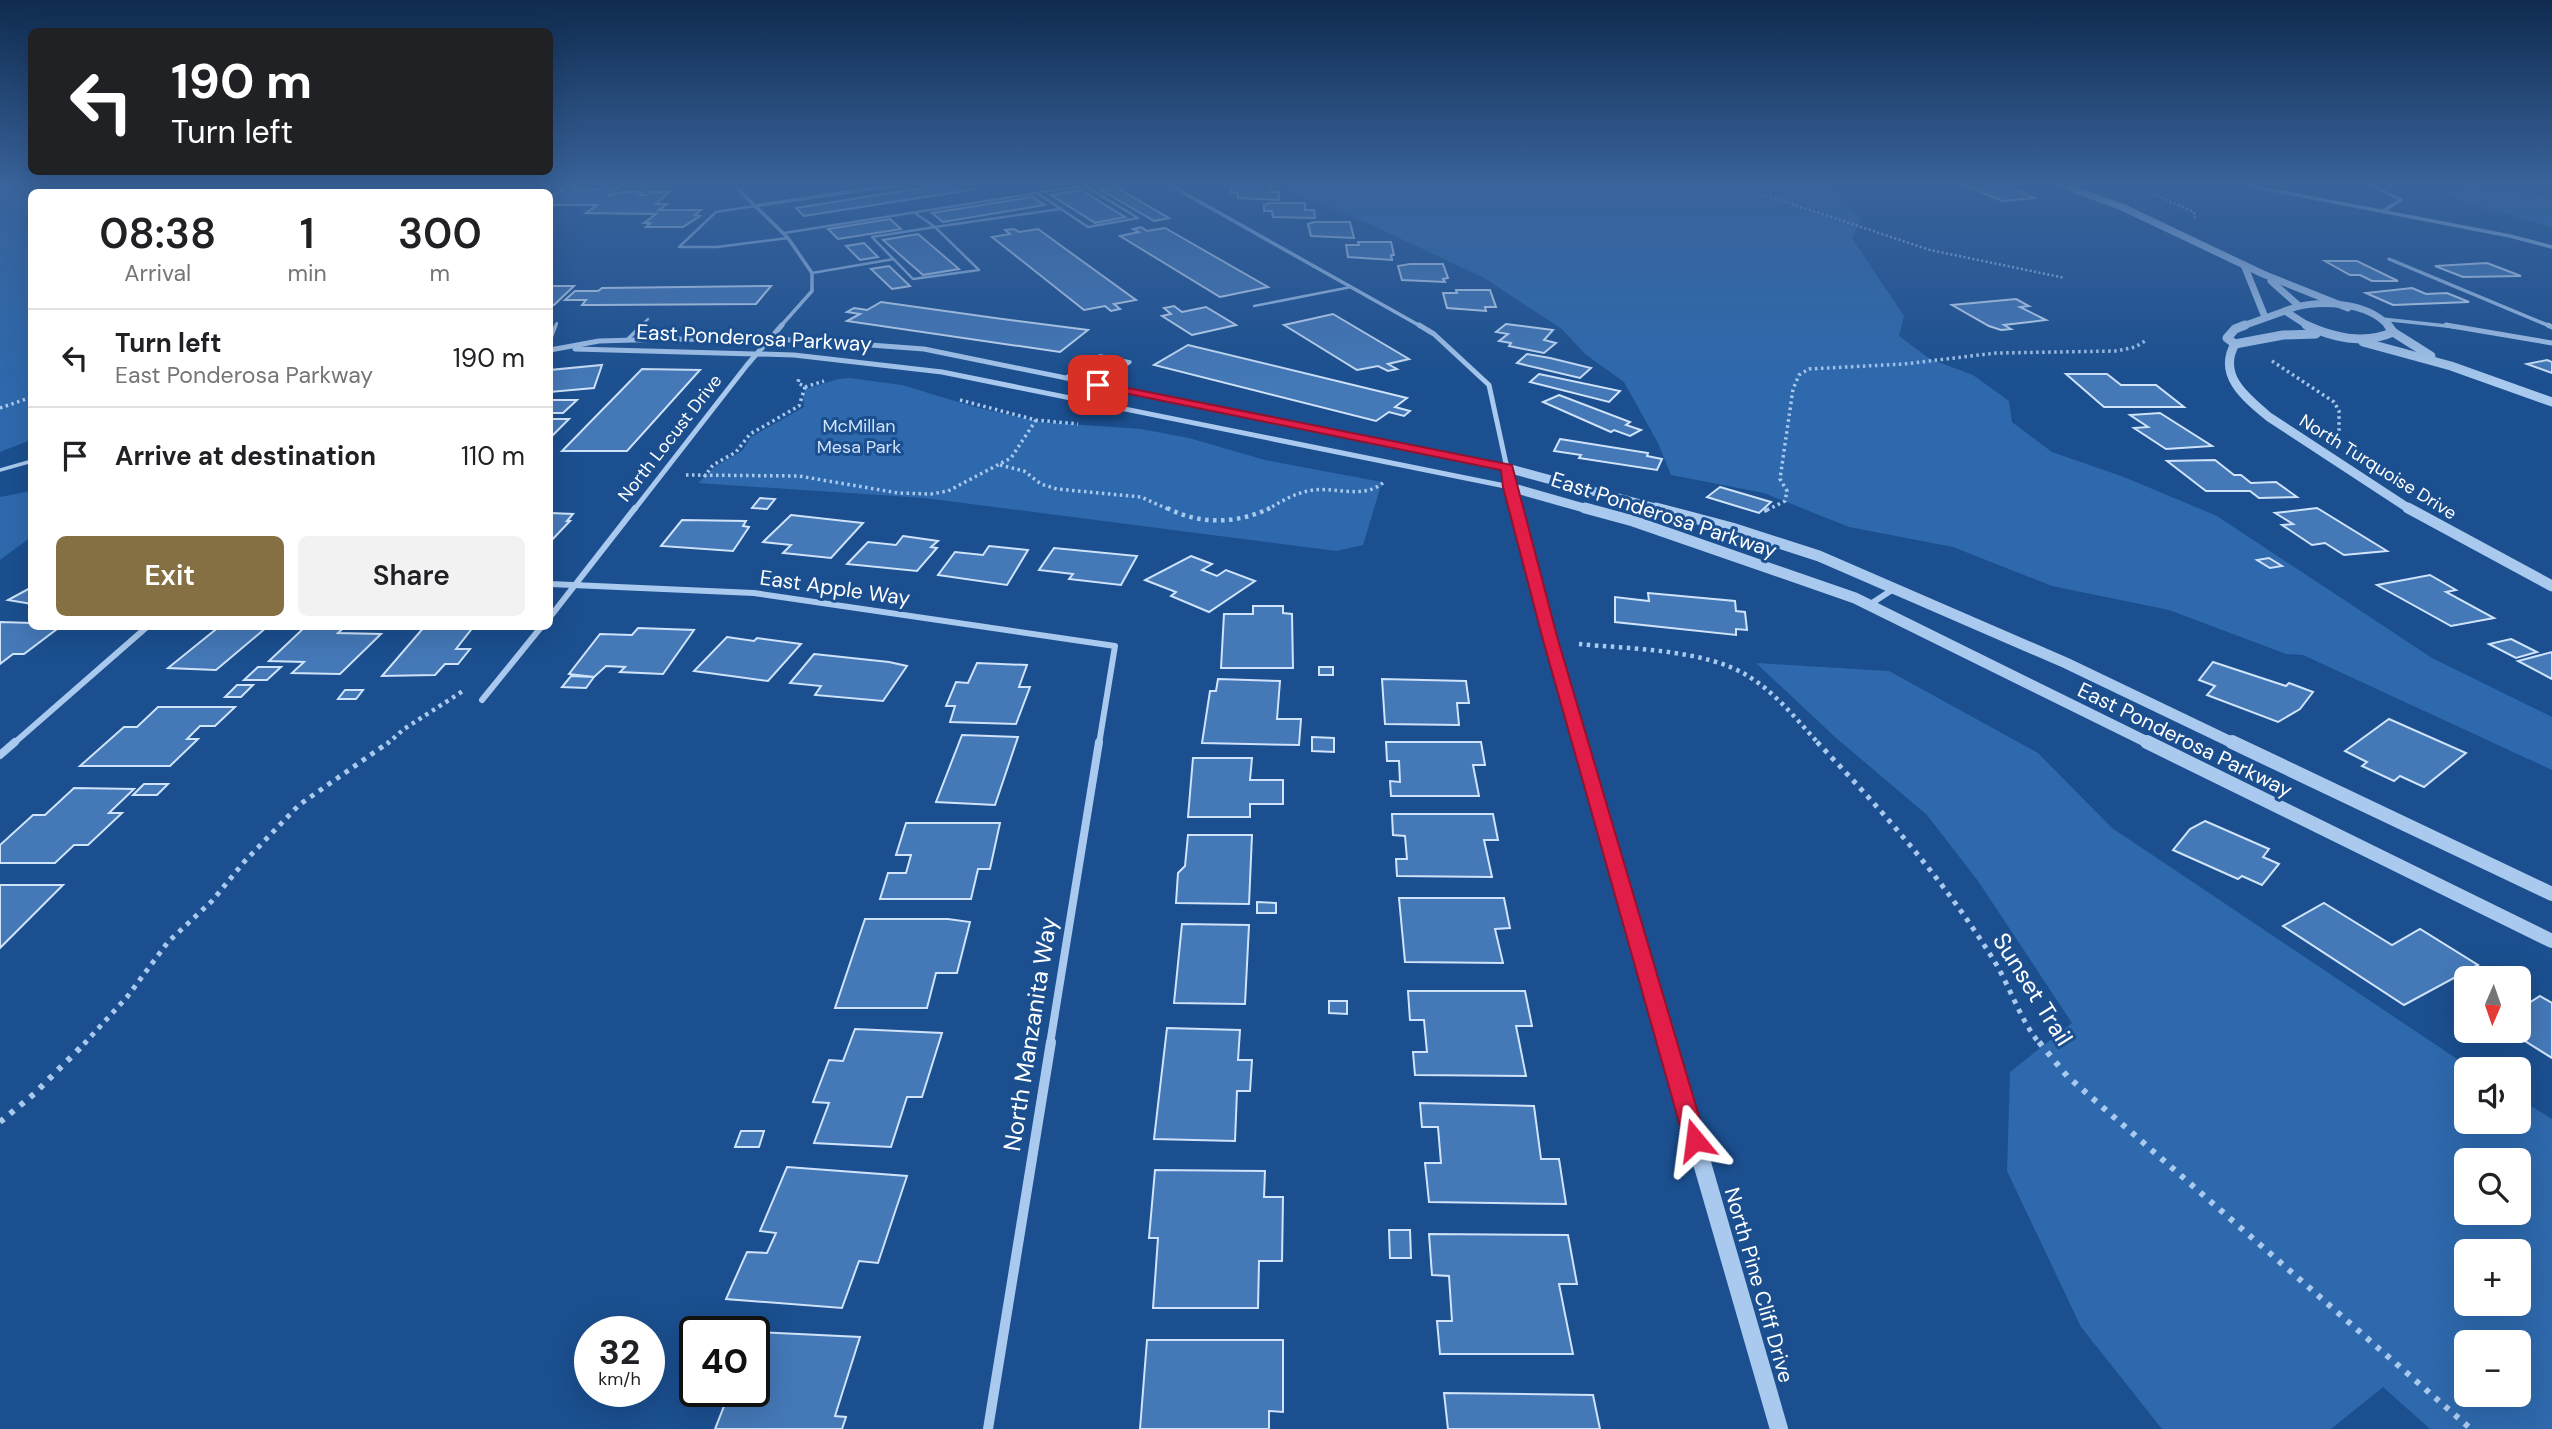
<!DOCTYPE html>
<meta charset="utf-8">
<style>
body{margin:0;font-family:"DM Sans",sans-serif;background:#f2f2f2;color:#202124;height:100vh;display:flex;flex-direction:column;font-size:26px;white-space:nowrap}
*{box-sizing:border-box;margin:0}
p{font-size:23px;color:#757577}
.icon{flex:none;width:38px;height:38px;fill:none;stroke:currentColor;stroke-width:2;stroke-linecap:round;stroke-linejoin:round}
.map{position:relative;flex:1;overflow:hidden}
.side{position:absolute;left:28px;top:189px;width:525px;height:441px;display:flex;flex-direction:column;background:#fff;border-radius:10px;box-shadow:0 7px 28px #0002}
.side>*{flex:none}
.banner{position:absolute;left:28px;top:28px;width:525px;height:147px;border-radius:10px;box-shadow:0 7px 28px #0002;background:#202124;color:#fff;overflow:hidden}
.needle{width:46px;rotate:182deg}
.fabs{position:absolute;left:2454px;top:966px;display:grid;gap:14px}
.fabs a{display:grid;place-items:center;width:77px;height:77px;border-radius:10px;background:#fff;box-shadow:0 7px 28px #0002;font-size:35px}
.speed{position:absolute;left:574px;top:1316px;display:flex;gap:14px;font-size:35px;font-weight:700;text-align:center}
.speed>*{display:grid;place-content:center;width:91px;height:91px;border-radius:50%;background:#fff;box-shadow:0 7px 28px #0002;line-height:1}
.speed small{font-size:18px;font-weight:400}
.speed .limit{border:4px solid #111;border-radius:10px;background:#fff;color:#111}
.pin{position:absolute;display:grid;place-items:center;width:60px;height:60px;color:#fff;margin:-30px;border-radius:14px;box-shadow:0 4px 10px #0006}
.me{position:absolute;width:77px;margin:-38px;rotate:344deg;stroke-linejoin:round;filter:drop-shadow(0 0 5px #0008)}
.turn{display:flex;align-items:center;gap:24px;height:147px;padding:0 28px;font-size:32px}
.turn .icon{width:91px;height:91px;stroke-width:2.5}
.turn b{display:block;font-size:49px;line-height:60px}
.eta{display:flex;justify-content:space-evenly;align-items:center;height:119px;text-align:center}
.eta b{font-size:42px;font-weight:600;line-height:49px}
.cta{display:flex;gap:14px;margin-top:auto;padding:14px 28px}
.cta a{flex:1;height:80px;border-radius:10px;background:#847042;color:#fff;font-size:28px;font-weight:600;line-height:80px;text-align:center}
.cta a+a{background:#f2f2f2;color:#202124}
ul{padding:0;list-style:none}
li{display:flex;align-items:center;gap:21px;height:98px;padding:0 28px;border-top:2px solid #e0e0e0}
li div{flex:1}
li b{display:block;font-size:26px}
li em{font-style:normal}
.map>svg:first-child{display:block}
</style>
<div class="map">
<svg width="2552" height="1429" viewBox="0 0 2552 1429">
<rect width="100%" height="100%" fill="#1b4f8f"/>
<!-- green -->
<g fill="#2e69ad" fill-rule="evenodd">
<path d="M0,184h512l-13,8h-467l-1,248 -31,12z"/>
<path d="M1273,184h555l18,16 15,21 -9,17 52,78 -5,20 31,23 43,16 36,26 3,21 40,30 72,25 93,39 215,142 120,59v53l-249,-115 -17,-1 -117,-44 -117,-24 -99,-39 -104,-20 -85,-34 -93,-18 -13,-32 -34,-61 -39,-28 -23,-25 -78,-51 -112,-53z"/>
<path d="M2474,188l78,10v29l-83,-23 -25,-12z"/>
<path d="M850,378l52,7 73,22 66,15 100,7 48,9 76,22 117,22 -19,63 -26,6 -413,-53 -226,-15 18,-17 26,-15 9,-14 53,-30 -1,-13 3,-5 32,-10z"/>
<path d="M31,491v46l-31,23v-63z"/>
<path d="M1756,663l133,8 149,82 74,75 360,241h-6v53h52v-24l34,21v310h-122l-47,-42 -52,42h-169l-81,-102 -74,-156 3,-99 62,-49 -94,-142 -51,-66 -92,-78zM2518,1160v53h-52v-53zM2518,1251v53h-52v-53zM2466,1342h52v53h-52z"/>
</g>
<!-- building -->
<g fill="#4478b7" stroke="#cfe3fa" stroke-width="2">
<path d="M946,184h24l6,5 -172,27 -8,-8z"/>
<path d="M1959,184h45l30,14 -31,3z"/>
<path d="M1237,186h33l1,6h8v8l-41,-2v-5h-7v-6z"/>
<path d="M567,187h19l-4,3 39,-3 -13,9 14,-4h20l-4,3h9l4,-3h18l-13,12h11l-8,6h42l-6,5 5,1 -17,11h-37l4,-4h-6l12,-9 -70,-1 11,-8h-47v-8z"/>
<path d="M1115,187l54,31 -15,3 -53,-31z"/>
<path d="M1081,190l44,27 -30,6 -44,-28z"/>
<path d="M1032,197l13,8 -102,17 -11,-9z"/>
<path d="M1270,203h35v7h9l1,8 -42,-1 -1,-6h-8v-6z"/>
<path d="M890,219l11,10 -63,10 -10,-10z"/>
<path d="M1314,222h36l4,16 -43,-2 -3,-12z"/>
<path d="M1141,227l6,4 18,-3 103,59 -48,10 -100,-61 19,-4 -6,-3z"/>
<path d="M1014,229l5,3 19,-3 98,71 -22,4 6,5 -9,2 -6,-5 -21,4 -92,-73 18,-3 -5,-4z"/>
<path d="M918,234l41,35 -36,6 -40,-35z"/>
<path d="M1358,242h33l3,13h-3l1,5 -44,-3 -2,-12h13z"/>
<path d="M864,243l14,14 -18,3 -14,-14z"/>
<path d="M2325,261h32l41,20h-26l-12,-6h-10z"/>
<path d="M2487,263l34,13 -58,1 -28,-11z"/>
<path d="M1410,264h33l5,14 -5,1 2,3 -43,-2 -4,-14z"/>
<path d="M889,266l21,20 -18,3 -21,-20z"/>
<path d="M550,286h24l-20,19h-4z"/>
<path d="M771,286l-15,18 -160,1h-14l4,-5h-21l10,-9h23l4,-3z"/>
<path d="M2412,288l14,6 21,-1 22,9 -76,3 -27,-12z"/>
<path d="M1456,290h34l6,17h-11l1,4 -39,-3 -4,-15h14z"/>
<path d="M2016,299l13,7 -9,1 26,13 -42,5 7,4 -10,1 -12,-4 -37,-21z"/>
<path d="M881,302l114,16 93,12 -28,22 -213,-31 13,-7 -13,-2 7,-4 13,2z"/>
<path d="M1174,306l8,6 24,-5 30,18 -44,10 -30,-19 9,-2 -7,-6z"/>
<path d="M1333,314l76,45 -21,5 9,5 -9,2 -10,-5 -21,4 -73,-45z"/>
<path d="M1506,324l47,6 -9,10 12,3 -12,10 -35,-7 2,-3 -12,-2 9,-7 -12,-2z"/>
<path d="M1188,345l219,53 -12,9 15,4 -6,5 -15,-4 -13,9 -222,-56z"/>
<path d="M1527,354l23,4 41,10 -11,10 -63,-15z"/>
<path d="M2547,360l5,2v11l-25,-9z"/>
<path d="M602,365l-8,23 -44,4v-22z"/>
<path d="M642,369l58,1 -73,81h-65z"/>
<path d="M1539,374l81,17 -11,11 -79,-20z"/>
<path d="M2066,374h41l14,11h35l28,22h-80z"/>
<path d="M1559,395l71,27 -4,3 15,5 -11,6 -16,-6 -3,2 -68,-30z"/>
<path d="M550,400h27l-14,13h-13z"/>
<path d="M2160,413l52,33 -46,3 -32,-21 14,-1 -18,-12z"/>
<path d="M550,419h19l-19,19z"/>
<path d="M1560,439l88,14 -1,3 15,3 -5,11 -78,-12 2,-3 -27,-4z"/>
<path d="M2215,460l19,15h7l10,8 25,-1 21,15 -38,1 -9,-7h-44l-39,-30z"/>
<path d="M1720,487l51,15 -12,11 -52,-16z"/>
<path d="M760,498l15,1 -8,10 -15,-1z"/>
<path d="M2317,508l70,43 -43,4 -19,-12 -13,2 -30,-20 11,-1 -18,-11z"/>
<path d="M550,513l23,1 -6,7h3l-20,21z"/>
<path d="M791,515l72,8 -32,35 -48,-5 8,-8 -28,-3z"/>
<path d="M682,520l64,1 -3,5 6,1 -16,24 -72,-5z"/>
<path d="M903,536l35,5 -7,6 6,1 -20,23 -70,-7 21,-22 28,3z"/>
<path d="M989,546l39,4 -21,35 -69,-10 17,-23 28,3z"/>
<path d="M1054,548l83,8 -16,29 -52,-6 4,-5 -34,-4z"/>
<path d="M1191,556l21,8 -10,6 15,6 9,-6 29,11 -46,31 -38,-16 5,-4 -31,-12z"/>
<path d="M2269,558l13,8 -12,2 -13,-8z"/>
<path d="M2430,575l26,15 -10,2 48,26 -43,8 -74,-41z"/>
<path d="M32,587v17l-24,-4z"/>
<path d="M1648,593l87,8 1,10 9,1 2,18 -11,-1v6l-121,-13v-25l34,4z"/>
<path d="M1253,606h30v7l9,1 1,54h-72l3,-54h29z"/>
<path d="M0,622l32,1v3h29l-37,28h-11l-13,10z"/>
<path d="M220,626l47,1 -51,43 -48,-2z"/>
<path d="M306,626h40l-8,7 43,1 -41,40 -48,-1 12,-11 -35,-1z"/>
<path d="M425,626h49l-18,23h14l-12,15h-13l-10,11 -53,1z"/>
<path d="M638,628l56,2 -31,44 -43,-2 5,-5 -19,-1 -12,11 -25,-3 31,-40 32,1z"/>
<path d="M727,637l27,4 3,-3 44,6 -33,37 -74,-10z"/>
<path d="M2511,639l26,13 -21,6 -27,-14z"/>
<path d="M2552,652v27l-34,-18z"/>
<path d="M814,654l75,8 18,4 -24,35 -68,-6 6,-9 -31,-3z"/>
<path d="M2213,662l73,24 3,-3 24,9 -13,17 -22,13 -71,-27 8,-9 -16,-6z"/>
<path d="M977,663l50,2 -8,22h11l-14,37 -66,-2 5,-16h-9l10,-24 12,1z"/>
<path d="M258,667h23l-14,13h-23z"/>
<rect x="1319" y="667" width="14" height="8"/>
<path d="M571,676l23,1 -8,11 -24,-1z"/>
<path d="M1218,679l62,2 -3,38h24l-2,26 -97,-2 8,-52h6z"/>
<path d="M1382,679l84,2 3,22h-12l2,22 -74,-1z"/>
<path d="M237,685h16l-12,12h-16z"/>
<path d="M345,690h18l-7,9h-18z"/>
<path d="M158,707h77l-20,19h-15l-13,13h11l-28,27h-90l44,-39h13z"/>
<path d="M2389,719l77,34 -42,34 -24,-11 -6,5 -32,-15 5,-4 -22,-11z"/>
<path d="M962,735l56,2 -23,68 -59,-3z"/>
<path d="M1312,737l22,1v14l-22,-1z"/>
<path d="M1386,742h95l4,23h-12l6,31h-88l-1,-15 10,1 -1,-21h-12z"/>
<path d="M1193,758h59l-2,22h33v24h-33v13h-62z"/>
<path d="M144,784h24l-11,11h-24z"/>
<path d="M74,788l60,1 -25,24h13l-34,32h-14l-19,18h-55v-18l33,-30h12z"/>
<path d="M1392,814h101l5,26h-14l8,37 -95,-1 -1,-17h11l-2,-23 -12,-1z"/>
<path d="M2205,821l64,28 -6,8 16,7 -17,21 -20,-9 -4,3 -65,-29 17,-21z"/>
<path d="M906,823h94l-10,46h-12l-7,30h-91l8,-26h18l5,-18h-15z"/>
<path d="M1188,835h64l-3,69 -73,-1 2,-30 7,-7z"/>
<path d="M0,885h63l-63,63z"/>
<path d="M1399,898h105l6,30 -15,1 8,34 -98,-1z"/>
<path d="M1257,902l19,1v10h-19z"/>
<path d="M2324,903l68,42 28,-16 58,36 -74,40 -121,-79z"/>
<path d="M865,919h83l22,3 -13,51h-21l-9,35h-92z"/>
<path d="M1182,924l67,1 -4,79 -71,-1z"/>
<path d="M1408,991h117l7,35h-16l10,50 -111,-1 -2,-23h14l-3,-32h-14z"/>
<path d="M2540,996l12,7v55l-43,-27h9v-21z"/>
<path d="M1329,1001h18v13l-18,-1z"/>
<path d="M1167,1028l73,2 -2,30h14l-2,31h-13l-2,50 -81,-2z"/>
<path d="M855,1029l87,4 -20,64h-15l-16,50 -77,-4 15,-40 -16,-1 16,-42 14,1z"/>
<path d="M1420,1103l114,3 7,53h18l7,45 -137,-2 -4,-39h16l-3,-36h-16z"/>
<path d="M741,1131h23l-5,16h-24z"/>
<path d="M787,1167l120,9 -29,87 -19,-2 -17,47 -116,-9 21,-47 20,1 9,-20 -16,-2z"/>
<path d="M1155,1170l110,1 -1,26h19l-1,64h-23l-1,47h-105l5,-70h-9z"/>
<path d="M1389,1230h21l1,28h-21z"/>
<path d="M1429,1234l139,1 9,49h-18l14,70h-133l-3,-33h15l-3,-45 -17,-1z"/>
<path d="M756,1332l104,5 -25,79 11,1 -4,12h-127l15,-38h24z"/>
<path d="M1147,1340h136v72l-14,-1v18h-129z"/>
<path d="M1444,1393l149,2 7,34h-152z"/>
</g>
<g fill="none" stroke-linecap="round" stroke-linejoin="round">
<!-- path-far4 -->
<g stroke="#a9c9ee" stroke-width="2.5" stroke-dasharray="2 2.5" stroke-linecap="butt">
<path d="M1732,184l198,66 135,28"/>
<path d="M322,192l11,-8"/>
<path d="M2153,194l41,18 1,6"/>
</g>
<!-- path-far3 -->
<g stroke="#a9c9ee" stroke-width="3.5" stroke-dasharray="2.5 3.5" stroke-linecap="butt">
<path d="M2272,361l62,41 5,9v26"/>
<path d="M805,387l19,-6"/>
<path d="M960,400l76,20 42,4"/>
<path d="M0,408l32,-11"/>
<path d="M1000,465l24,6 17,13 16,5 84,8 29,13"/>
<path d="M686,475l113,1 99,17 33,1 17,-3 63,-33 25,-38"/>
<path d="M704,477l9,-12 23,-13 14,-18 49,-28 6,-19 -7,-4 1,-6"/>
<path d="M1267,510c13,-8 26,-16 41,-19 25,-6 54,10 76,-9"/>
<path d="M1767,510l18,-9 2,-10 -7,-12 13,-90 6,-14 10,-6 95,-5 92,-11 121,-2 18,-4 12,-7"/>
</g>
<!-- path-far2 -->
<g stroke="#a9c9ee" stroke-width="4.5" stroke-dasharray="3.5 4.5" stroke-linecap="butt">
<path d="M1167,508c33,17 70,16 103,0"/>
<path d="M1764,511l7,-3"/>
<path d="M1579,644c50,5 126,5 169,32 28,17 49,44 71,68"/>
<path d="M387,744l17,-15 59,-38"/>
</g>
<!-- path-far1 -->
<g stroke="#a9c9ee" stroke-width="5" stroke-dasharray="4.5 6" stroke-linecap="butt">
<path d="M1817,742c64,67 127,138 176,217 17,27 27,61 47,85"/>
<path d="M84,1044l43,-47 41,-55 44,-41 32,-39 55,-57 90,-63"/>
</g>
<!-- path -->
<g stroke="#a9c9ee" stroke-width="6" stroke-dasharray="5 8" stroke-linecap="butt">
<path d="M2039,1042l28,34 404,353"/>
<path d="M0,1122l34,-28 52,-52"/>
</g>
<!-- service-far1 -->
<g stroke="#a9c9ee" stroke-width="2.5">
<path d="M1037,193l51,34 50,-9 -53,-32"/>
<path d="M754,206l-38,6 -37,35h38l71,-9"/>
<path d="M915,213l20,14 125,-18"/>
<path d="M935,227l44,43 -66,9 -41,-42z"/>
<path d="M784,233l310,-49"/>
<path d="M812,273l82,-14"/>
<path d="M1254,306l97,-19"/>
<path d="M555,327l2,-4"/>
<path d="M640,327l8,-8"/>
</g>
<!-- service -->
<g stroke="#a9c9ee" stroke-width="3.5">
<path d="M628,339l14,-14"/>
<path d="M550,340l6,-15"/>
<path d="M1065,378l35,-22 30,6 -32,23"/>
<path d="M0,470l32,-9"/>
</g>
<!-- minor-far4 -->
<g stroke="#a9c9ee" stroke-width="3.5">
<path d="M733,184l55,54 24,35v18l-32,36"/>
<path d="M1168,184l254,143"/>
<path d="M2241,184l269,52 42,11"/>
<path d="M2369,184l32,16 -18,11"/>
<path d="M754,206l149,-22"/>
<path d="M2389,259l163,68"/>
<path d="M2382,319l74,8"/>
</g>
<!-- minor-far3 -->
<g stroke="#a9c9ee" stroke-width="5">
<path d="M2446,325l106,18"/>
<path d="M2548,325l4,2"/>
<path d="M575,349l219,6 148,17 568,115"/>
<path d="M550,350l49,-9 70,-2 134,1 121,9 583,119 -18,-83 -55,-51 -15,-9"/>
<path d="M634,510l113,-145 35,-40"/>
</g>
<!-- minor-far2 -->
<g stroke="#a9c9ee" stroke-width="6">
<path d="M550,584l204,9 361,53 -16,98"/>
<path d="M1869,605l26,-17"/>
<path d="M550,617l85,-109"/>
<path d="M482,700l60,-74"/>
<path d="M13,744l135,-118"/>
</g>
<!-- minor-far1 -->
<g stroke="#a9c9ee" stroke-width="8">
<path d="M0,755l15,-13"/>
<path d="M1050,1044l49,-302"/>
</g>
<!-- minor -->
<path stroke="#a9c9ee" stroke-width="10" d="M988,1429l63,-387"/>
<!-- tertiary-far4 -->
<g stroke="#a9c9ee" stroke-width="7">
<path d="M2060,184l62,23 141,67 85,34"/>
<path d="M2244,265l21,52"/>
<path d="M2271,281l27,24"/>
<path d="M2240,327l45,-16"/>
<path d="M2310,327l-25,-16c27,-13 84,-10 104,16"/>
</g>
<!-- tertiary-far3 -->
<g stroke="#a9c9ee" stroke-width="9">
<path d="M2245,325l-10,4 -8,9 8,6 48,-9 33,-1"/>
<path d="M2306,325c28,13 59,20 87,7l-5,-7"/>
<path d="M2393,332l38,24"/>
<path d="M2363,342l88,24 101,36"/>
<path d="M2235,344c-18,31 11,54 34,73l142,93"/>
<path d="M1510,487l81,23"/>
<path d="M1516,510l-9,-42 156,42"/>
</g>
<!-- tertiary-far2 -->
<g stroke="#a9c9ee" stroke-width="11">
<path d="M1516,508l65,236"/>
<path d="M1585,508l48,13 222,77 296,146"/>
<path d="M1656,508l76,20 87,28 247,107 169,81"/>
<path d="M2408,508l144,78"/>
</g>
<!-- tertiary-far1 -->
<g stroke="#a9c9ee" stroke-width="14">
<path d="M1580,742l88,302"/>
<path d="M2147,742l405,199"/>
<path d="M2232,742l320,152"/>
</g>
<!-- tertiary -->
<path stroke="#a9c9ee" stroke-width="18" d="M1667,1042l112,387"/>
</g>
<!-- sky -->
<linearGradient id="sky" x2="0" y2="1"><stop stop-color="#0f2b4f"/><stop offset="0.48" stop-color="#39639b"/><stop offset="1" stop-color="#39639b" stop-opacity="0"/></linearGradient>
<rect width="2552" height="384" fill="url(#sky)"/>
<!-- route -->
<path fill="#e11d48" stroke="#92132f" stroke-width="2" d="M1098,382l414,83 46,175 148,500 -3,7 -8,2 -8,-2 -3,-7 -141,-500 -40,-153 -2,-17 -406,-83 -2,-2z"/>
<g text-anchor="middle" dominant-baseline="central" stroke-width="6" stroke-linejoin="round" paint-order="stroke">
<!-- far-park labels -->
<g font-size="18" fill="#cfe3fa" stroke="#1b4f8f">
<text x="859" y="426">McMillan<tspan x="859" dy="21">Mesa Park</tspan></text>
</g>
<!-- far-street labels -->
<g font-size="18" fill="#fff" stroke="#1b4f8f">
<text transform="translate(670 438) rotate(-52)">North Locust Drive</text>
<text transform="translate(2378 467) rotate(32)">North Turquoise Drive</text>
</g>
<!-- street labels -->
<g font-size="21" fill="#fff" stroke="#1b4f8f">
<text transform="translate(754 338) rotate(3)">East Ponderosa Parkway</text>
<text transform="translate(1664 515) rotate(18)">East Ponderosa Parkway</text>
<text transform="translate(835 588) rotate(8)">East Apple Way</text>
<text transform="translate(2185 740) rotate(26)">East Ponderosa Parkway</text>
<text transform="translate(1759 1285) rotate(74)">North Pine Cliff Drive</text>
</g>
<!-- near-street labels -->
<g font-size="24" fill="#fff" stroke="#1b4f8f">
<text transform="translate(2033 989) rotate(58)">Sunset Trail</text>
<text transform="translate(1030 1034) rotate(-81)">North Manzanita Way</text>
</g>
</g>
</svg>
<div class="fabs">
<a><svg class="needle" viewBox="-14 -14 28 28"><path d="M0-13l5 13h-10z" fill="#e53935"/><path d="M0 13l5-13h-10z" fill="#757577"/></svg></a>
<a><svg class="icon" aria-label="sound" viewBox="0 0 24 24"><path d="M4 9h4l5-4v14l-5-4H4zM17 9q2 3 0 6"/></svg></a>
<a><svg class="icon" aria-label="search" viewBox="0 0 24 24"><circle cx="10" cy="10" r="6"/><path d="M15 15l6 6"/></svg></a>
<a>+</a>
<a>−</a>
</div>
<div class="speed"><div>32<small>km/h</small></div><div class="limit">40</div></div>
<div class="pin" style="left:1098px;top:385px;background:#d93025"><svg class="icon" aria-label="arrive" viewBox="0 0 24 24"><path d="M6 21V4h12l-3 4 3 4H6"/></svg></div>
<svg class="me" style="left:1695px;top:1140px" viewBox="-20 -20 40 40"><path d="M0-17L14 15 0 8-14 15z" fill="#e11d48" stroke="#fff" stroke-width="4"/></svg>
<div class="banner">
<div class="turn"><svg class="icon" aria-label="left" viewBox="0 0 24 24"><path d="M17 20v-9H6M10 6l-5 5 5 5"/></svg><div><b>190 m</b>Turn left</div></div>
</div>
<section class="side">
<div class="eta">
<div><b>08:38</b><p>Arrival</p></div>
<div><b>1</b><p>min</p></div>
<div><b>300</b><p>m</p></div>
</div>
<ul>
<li><svg class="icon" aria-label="left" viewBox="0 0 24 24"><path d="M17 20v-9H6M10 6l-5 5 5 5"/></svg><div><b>Turn left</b><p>East Ponderosa Parkway</p></div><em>190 m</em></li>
<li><svg class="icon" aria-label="arrive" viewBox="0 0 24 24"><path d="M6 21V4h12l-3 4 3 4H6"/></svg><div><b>Arrive at destination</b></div><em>110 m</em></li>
</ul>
<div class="cta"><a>Exit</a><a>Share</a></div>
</section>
</div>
